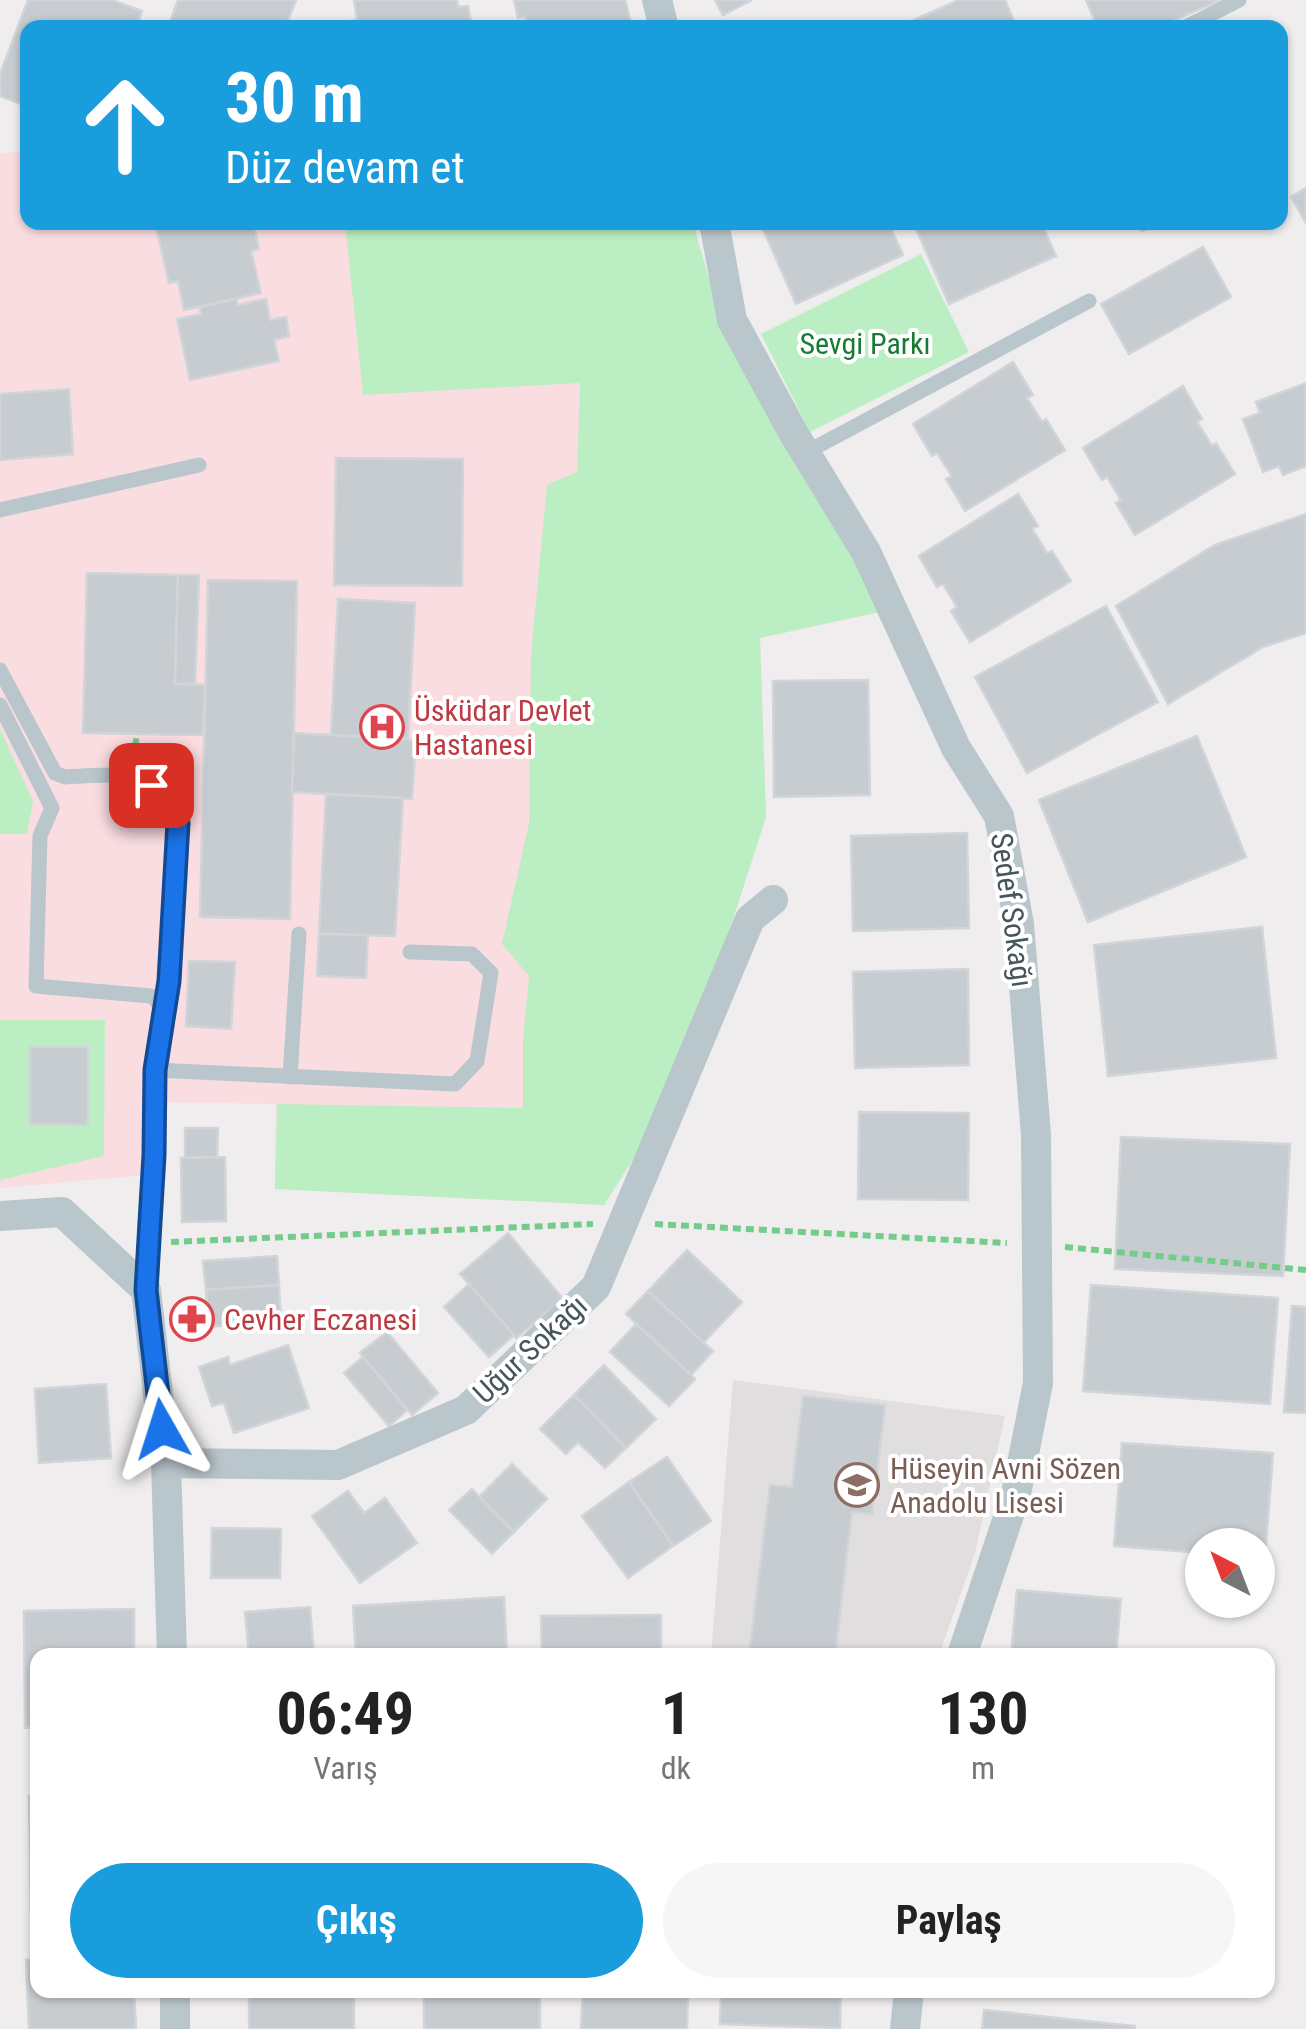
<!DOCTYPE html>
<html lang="tr">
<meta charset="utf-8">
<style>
body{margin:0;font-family:"Roboto Condensed",sans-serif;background:#f6f6f6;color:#222;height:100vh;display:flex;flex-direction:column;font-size:38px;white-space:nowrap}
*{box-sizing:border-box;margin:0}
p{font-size:32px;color:#767676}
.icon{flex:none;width:55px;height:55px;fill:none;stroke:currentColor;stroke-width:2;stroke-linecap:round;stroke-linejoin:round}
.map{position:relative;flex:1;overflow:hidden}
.sheet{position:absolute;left:30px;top:1648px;width:1245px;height:350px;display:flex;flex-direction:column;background:#fff;border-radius:20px;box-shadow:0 2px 8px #0004}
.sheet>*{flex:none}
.banner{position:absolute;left:20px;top:20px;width:1268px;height:210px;border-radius:20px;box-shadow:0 2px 8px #0004;background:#1a9ddd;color:#fff;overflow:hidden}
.needle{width:65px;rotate:318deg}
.fabs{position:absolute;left:1185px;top:1528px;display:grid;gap:20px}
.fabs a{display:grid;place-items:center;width:90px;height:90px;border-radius:50%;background:#fff;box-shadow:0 2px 8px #0004;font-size:50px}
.pin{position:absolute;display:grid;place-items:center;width:85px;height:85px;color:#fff;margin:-42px;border-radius:20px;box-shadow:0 5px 15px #0006}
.me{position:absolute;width:110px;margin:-55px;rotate:354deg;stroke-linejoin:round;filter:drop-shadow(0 0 8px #0008)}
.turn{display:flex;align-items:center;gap:35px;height:210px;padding:0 40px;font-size:45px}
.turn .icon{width:130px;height:130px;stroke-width:2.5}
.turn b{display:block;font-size:70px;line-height:85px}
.eta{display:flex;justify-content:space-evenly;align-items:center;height:170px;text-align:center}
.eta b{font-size:60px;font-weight:700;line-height:70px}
.button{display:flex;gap:20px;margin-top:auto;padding:20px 40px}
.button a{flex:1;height:115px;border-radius:60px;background:#1a9ddd;color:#fff;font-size:40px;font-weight:700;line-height:115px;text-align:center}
.button a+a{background:#f6f6f6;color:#222}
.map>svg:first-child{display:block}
</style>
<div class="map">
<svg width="1306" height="2029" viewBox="0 0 1306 2029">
<rect width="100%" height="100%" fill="#f0edee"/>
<!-- education -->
<path fill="#e1dee0" d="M733,1380l272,36 -30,137 -36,102h-228z"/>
<!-- medical -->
<path fill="#fadde1" d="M27,150l1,72 665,1 28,98 163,290 -124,27 6,179 -162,388 -329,-16 1,-85 -115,-2 -2,72 -159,14v-1034z"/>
<!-- green -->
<g fill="#bbeec3">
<path d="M345,223h348l28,98 163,290 -124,27 6,179 -87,270 -75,118 -329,-16 2,-85 246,4v-70l6,-62 -27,-32 27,-121 2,-169 16,-169 30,-13 3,-89 -217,12z"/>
<path d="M921,254l48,98 -159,80 -49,-98z"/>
<path d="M0,729l33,72 -6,33h-27z"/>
<path d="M0,1020h105l-1,136 -104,24z"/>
</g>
<!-- building -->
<g fill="#c7ccd0" stroke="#d1d5d9" stroke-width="2.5">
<path d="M28,0h84l30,11 -6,17h-108v79l-28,-11v-22z"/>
<path d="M178,0h118l-11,28h-117z"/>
<path d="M354,0h103l1,7 10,-1 4,22h-123l-1,-6 9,-2z"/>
<path d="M514,0h111l6,23 -18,5h-85l-3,-12 -7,2z"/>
<path d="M715,0h37l-29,15z"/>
<path d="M959,0h46l12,28h-121z"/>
<path d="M1086,0h134l-64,28h-58z"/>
<path d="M1306,188v35l-15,-26z"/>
<path d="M155,222h98l6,27 -8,2 10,42 -77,17 -6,-29 -9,2z"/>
<path d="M760,222h128l15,33 -107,49z"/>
<path d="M913,222h128l15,34 -107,48z"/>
<path d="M1139,222h23l-20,9z"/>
<path d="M1203,247l28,50 -102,57 -28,-50z"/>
<path d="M236,299l2,6 28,-6 4,21 16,-3 3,19 -15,4 5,21 -89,19 -13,-61 24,-5 -1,-7z"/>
<path d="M1013,362l20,33 -6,3 15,24 4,-3 19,31 -100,61 -19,-32 6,-3 -15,-23 -5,3 -19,-32z"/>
<path d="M1306,383v83l-23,9 -4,-9 -16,6 -20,-53 17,-6 -4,-11z"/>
<path d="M1183,386l19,33 -5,3 15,24 4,-3 19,31 -100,61 -19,-32 5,-3 -14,-23 -5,3 -19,-32z"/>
<path d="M69,389l4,65 -73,6v-66z"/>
<path d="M336,458l127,1 -1,127 -128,-1z"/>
<path d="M1018,494l20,32 -6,3 15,24 5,-2 19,30 -101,61 -19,-31 6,-4 -14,-23 -6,3 -18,-31z"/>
<path d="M1306,514v119l-43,14 -95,57 -52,-98 99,-61z"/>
<path d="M87,573l91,2 -3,109 30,1 -2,50 -120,-2z"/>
<path d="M178,575h21l-4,109h-20z"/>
<path d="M208,580l89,1 -7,338 -90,-2z"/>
<path d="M338,599l77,4 -7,136 -77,-4z"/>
<path d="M1106,606l52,96 -131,71 -52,-96z"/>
<path d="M868,680l2,115 -96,2 -1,-116z"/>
<path d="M294,733l122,7 -4,59 -120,-7z"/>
<path d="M1197,736l49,121 -158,65 -49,-122z"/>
<path d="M326,794l77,4 -8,138 -76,-2z"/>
<path d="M967,833l2,95 -116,3 -2,-95z"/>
<path d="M1262,927l14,131 -168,18 -14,-131z"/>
<path d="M319,934l49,1 -2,43 -49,-2z"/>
<path d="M189,961l46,1 -4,67 -45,-3z"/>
<path d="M968,969l1,96 -114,3 -2,-96z"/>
<path d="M30,1047h58v78l-58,-1z"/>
<path d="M859,1112l110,1 -1,87 -110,-1z"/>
<path d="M185,1128h33l-1,30h-32z"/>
<path d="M1121,1137l169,7 -7,132 -168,-7z"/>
<path d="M225,1157l1,64 -44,1 -1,-64z"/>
<path d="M508,1233l55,66 -47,39 -56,-64z"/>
<path d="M687,1250l55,52 -39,41 -55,-52z"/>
<path d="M277,1256l2,29 -73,5 -3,-29z"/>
<path d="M469,1284l45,51 -25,22 -45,-50z"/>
<path d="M279,1285l2,36 -73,6 -2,-37z"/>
<path d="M1091,1285l187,13 -8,106 -187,-13z"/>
<path d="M648,1291l65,60 -22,24 -65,-61z"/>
<path d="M1292,1306l14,1v106l-22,-1z"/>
<path d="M636,1324l59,55 -26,27 -59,-54z"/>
<path d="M387,1332l51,61 -26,22 -52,-62z"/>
<path d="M288,1345l21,63 -75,25 -10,-30 -12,3 -13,-39 29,-10 2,8z"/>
<path d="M363,1357l44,53 -18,16 -45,-53z"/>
<path d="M604,1365l52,54 -30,29 -52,-53z"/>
<path d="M106,1384l5,74 -72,5 -4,-74z"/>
<path d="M574,1395l52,53 -21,20 -27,-26 -12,12 -26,-25z"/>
<path d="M803,1396l82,9 -13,109 -20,-2 -17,143h-86l21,-170 22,2z"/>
<path d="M1122,1443l151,10 -8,104 -7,-1v-11h-56v8l-88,-7z"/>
<path d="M667,1457l44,64 -38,25 -44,-64z"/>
<path d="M512,1464l35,35 -33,33 -35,-35z"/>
<path d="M629,1482l44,64 -45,32 -46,-62z"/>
<path d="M472,1489l42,43 -22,22 -43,-44z"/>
<path d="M348,1491l16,22 21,-15 32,45 -57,40 -48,-67z"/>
<path d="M212,1528l69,1 -1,49h-69z"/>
<path d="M1017,1590l104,9 -5,56h-105z"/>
<path d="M504,1597l3,58h-151l-3,-49z"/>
<path d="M310,1607l4,48h-65l-4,-43z"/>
<path d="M134,1609v46h-96v72l-13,1 -1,-117z"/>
<path d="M661,1615v40h-119l-1,-39z"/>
<path d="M29,1796h9v114h-7z"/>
<path d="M38,1959v31h96l2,39h-107l-3,-69z"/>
<rect x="249" y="1990" width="105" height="39"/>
<rect x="424" y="1990" width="116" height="39"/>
<path d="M583,1990h105l-1,39h-106z"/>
<path d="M721,1990h120l-1,38 -120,-4z"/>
<path d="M984,2010l151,16v3h-153z"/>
</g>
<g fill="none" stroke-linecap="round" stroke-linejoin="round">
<!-- path -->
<g stroke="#74cc8c" stroke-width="6" stroke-dasharray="8 5" stroke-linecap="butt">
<path d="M133,759l4,-25"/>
<path d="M655,1224l352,19"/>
<path d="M171,1242l422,-18"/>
<path d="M1065,1247l241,23"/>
</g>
<!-- service -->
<g stroke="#b9c6cb" stroke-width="15">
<path d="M1184,28l55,-28"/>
<path d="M805,453l284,-152"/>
<path d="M0,510l199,-45"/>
<path d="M0,670l55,103 10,4c53,-3 88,-8 113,46l-9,158 -14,89 -1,85 -8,135"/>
<path d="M0,705l52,103 -12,28 -4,150 115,10 7,6 3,14"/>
<path d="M155,1070l300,14 22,-23 14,-88 -19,-19 -62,-2"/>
<path d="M290,1077l9,-143"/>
</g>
<!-- minor -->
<g stroke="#b9c6cb" stroke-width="30">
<path d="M657,0l7,28"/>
<path d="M714,222l18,98 62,114 72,118 90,196 43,68 20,108 17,211 2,248 -22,111 -54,161"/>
<path d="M0,1216l62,-4 84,78 20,173 6,192"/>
<path d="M166,1463l172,2 128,-55 130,-123 154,-368 23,-19"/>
<path d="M175,2029v-39"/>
<path d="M905,2029l4,-39"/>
</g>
</g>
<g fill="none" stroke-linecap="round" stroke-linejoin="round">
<!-- route casing -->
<g stroke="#114b97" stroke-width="25">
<path id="route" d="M151,785l17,17 10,21 -9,158 -14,89 -1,85 -8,135 16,139"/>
</g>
<!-- route -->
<use href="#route" stroke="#1a73e8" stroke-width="18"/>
</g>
<!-- icons -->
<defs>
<g id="hospital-ring" transform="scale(2.25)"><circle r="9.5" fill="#fff" stroke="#e0444e" stroke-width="1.5"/><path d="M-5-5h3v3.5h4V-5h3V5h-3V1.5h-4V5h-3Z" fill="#e0444e"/></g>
<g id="pharmacy-ring" transform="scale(2.25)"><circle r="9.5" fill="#fff" stroke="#e0444e" stroke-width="1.5"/><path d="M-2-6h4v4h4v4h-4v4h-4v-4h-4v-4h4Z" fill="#e0444e"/></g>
<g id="school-ring" transform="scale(2.25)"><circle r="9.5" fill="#fff" stroke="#8d6e63" stroke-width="1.5"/><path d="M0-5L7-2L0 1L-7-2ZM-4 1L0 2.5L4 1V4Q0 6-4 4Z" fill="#8d6e63"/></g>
</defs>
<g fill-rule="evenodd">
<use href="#hospital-ring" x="382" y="727"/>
<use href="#pharmacy-ring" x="192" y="1319"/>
<use href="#school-ring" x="857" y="1485"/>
</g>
<g text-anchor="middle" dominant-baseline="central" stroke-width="8" stroke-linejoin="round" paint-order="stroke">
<!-- park labels -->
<g font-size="30" fill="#177b32" stroke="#fff">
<text x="865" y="343">Sevgi Parkı</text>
</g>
<!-- health labels -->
<g font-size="30" fill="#be3a42" stroke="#fff" text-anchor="start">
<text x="414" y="710">Üsküdar Devlet<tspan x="414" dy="34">Hastanesi</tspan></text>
<text x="224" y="1319">Cevher Eczanesi</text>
</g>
<!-- street labels -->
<g font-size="30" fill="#46565b" stroke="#fff">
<text transform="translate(1012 910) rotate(82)">Sedef Sokağı</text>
<text transform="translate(530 1349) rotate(-43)">Uğur Sokağı</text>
</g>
<!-- education labels -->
<g font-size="30" fill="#785e54" stroke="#fff" text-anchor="start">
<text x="890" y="1468">Hüseyin Avni Sözen<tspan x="890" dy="34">Anadolu Lisesi</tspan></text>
</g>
</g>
</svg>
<div class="fabs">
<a><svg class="needle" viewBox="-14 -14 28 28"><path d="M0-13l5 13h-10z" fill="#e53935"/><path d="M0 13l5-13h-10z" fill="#767676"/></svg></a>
</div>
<div class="pin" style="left:151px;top:785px;background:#d93025"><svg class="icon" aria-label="arrive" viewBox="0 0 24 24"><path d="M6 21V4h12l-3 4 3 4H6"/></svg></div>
<svg class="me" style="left:162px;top:1429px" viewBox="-20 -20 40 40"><path d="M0-17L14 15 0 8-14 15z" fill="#1a73e8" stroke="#fff" stroke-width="4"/></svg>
<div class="banner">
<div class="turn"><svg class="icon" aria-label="ahead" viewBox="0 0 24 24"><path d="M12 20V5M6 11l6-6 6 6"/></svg><div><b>30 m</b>Düz devam et</div></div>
</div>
<section class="sheet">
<div class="eta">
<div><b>06:49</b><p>Varış</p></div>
<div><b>1</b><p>dk</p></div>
<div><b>130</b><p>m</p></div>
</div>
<div class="button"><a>Çıkış</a><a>Paylaş</a></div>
</section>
</div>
